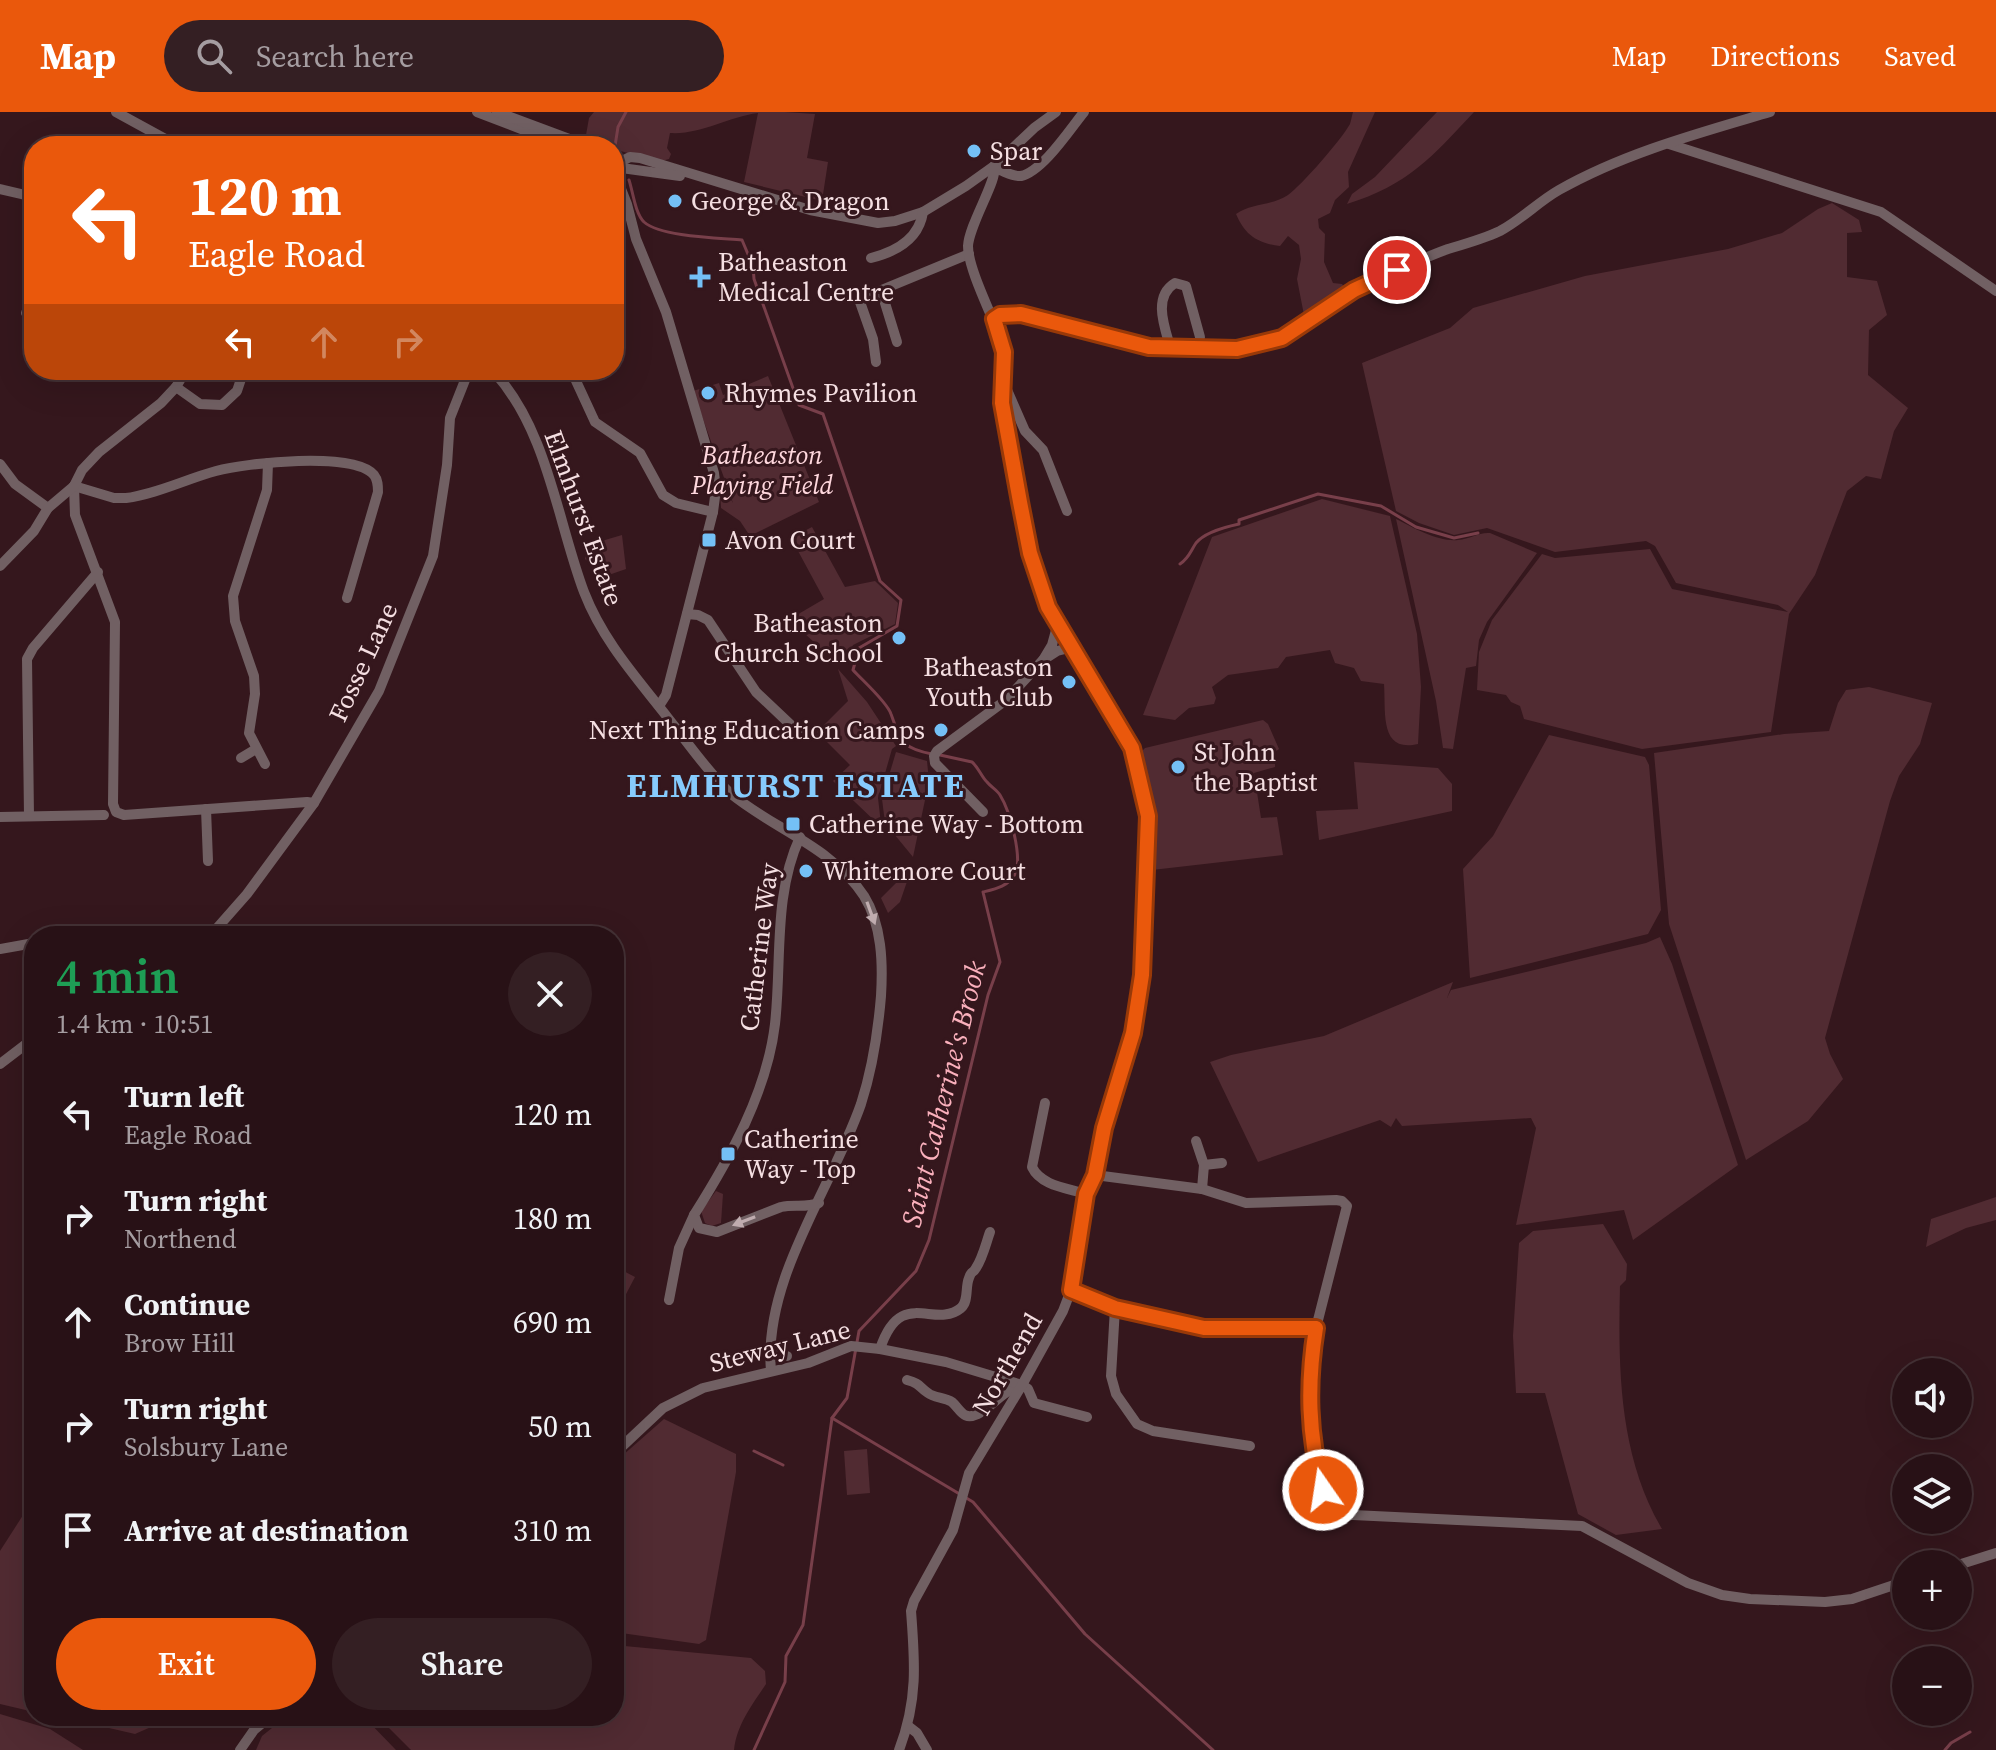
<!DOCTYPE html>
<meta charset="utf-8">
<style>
body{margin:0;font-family:"Source Serif 4",serif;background:#341f23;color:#f1f3f6;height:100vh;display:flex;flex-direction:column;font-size:30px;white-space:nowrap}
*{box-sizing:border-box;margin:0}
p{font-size:26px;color:#a59da1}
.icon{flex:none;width:44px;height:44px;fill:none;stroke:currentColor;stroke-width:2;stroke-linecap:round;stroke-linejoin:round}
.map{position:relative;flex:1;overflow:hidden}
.sheet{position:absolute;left:24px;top:814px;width:600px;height:800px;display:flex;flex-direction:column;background:#281116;border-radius:32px;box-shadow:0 8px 32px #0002,0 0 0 2px #443135}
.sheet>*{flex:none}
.top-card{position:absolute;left:24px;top:24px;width:600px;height:244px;border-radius:32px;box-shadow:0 8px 32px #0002,0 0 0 2px #443135;background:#ea580c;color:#fff;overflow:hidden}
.fabs{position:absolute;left:1892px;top:1246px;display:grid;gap:16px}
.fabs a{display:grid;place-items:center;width:80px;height:80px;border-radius:50%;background:#281116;box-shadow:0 8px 32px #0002,0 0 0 2px #443135;font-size:40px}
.pin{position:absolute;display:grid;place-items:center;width:68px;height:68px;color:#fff;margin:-34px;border:4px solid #fff;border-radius:50%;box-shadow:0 2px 8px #0007}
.me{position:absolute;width:88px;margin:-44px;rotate:347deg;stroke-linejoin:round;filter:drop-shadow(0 0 6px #0008)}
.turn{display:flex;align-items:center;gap:28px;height:168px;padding:0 32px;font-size:36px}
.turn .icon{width:104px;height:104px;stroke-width:2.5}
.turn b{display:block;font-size:56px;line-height:68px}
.lanes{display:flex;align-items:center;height:76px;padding:0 32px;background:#0003;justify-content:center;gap:40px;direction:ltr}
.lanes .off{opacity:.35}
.round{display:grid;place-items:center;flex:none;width:84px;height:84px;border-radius:42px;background:#341f23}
.summary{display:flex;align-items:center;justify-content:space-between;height:136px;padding:0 32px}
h1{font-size:48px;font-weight:600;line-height:60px;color:#1e9e55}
.button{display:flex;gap:16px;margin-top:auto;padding:16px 32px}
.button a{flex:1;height:92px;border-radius:48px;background:#ea580c;color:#fff;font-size:32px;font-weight:600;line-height:92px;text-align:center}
.button a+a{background:#341f23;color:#f1f3f6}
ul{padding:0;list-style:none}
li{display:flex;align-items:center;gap:24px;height:104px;padding:0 32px}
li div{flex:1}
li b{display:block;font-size:30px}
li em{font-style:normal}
header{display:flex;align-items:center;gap:48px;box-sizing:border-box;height:112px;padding:0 40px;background:#ea580c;color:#fff}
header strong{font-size:38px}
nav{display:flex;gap:44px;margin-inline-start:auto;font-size:28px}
.search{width:560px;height:72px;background:#341f23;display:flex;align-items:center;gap:20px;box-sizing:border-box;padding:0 28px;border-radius:44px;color:#a59da1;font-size:30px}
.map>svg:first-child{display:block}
</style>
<header>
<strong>Map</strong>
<div class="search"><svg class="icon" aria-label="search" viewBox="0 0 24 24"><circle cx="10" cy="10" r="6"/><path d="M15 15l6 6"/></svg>Search here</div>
<nav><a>Map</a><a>Directions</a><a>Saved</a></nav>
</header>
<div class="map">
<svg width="1996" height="1638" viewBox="0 0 1996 1638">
<rect width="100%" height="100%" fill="#35171d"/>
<!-- green -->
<g fill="#512b32">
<path d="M594,0h191l30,2 -8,44 21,4 -6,39 -78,-19 14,-69c-30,4 -58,22 -88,20l-3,15 4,6 -2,5 -11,3 -44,-13v-3l-28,-11 3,-17z"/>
<path d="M1353,0h22l-27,60 1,15 -14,13 -5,13 -12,6 1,9 6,6 -1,28 9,21 9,1 3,4 -41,27 -7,-36 4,-20 -2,-14 -11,-9 -8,10c-23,-3 -35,-11 -44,-32 15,-11 36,-8 52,-19 14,-10 53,-55 62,-71 1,-3 2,-9 3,-12z"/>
<path d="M1437,0h37c-42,45 -66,73 -127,92l5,-10 23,-17z"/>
<path d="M1832,91l27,17 3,12 -15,1v44l30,4 10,34 -18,15 -1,45 40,33 -14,23 -13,48 -15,-3 -19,15 -32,84 -26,39 -18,118 -129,17 -118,-30 -4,-13 -9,-4 -5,-7 -29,-5 2,-38 13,-32 50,-66 13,4 95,-9 22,40 116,23 -10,-7 -102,-22 -21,-37 -9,-5 -91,11 -68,-24 -33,7 -35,-12 -23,-12 -34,-148 88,-35 23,-20 112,-32 143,-27 54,-16 36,-24z"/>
<path d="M768,264l51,126 -69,34 -10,-15 -19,-13 -1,-18 4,-2 9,15 -40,-112 26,-8 4,12z"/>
<path d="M1322,387l68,17 27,118 4,53 -3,57c-39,9 -32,-32 -34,-60l-23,-3 -7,-13 -19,-5 -5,-13 -44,7 -8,11 -50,7 -16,12 4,11 -2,6 -25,4 -14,12 -32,-5 69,-178z"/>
<path d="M1396,407c18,9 42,23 62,21 12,-1 21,-8 32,-7l47,20 -50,69 -8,18 -3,26 -10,2 -13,81 -10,-1 -7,-47z"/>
<path d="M812,415l33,60 30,-6 23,22 -3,21 -42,21 -9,20 -7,-2 -33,-30 -9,-17 29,-17 -33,-61z"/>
<path d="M622,423l4,34 -26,9 -6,-11 -9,-8 3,-14z"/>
<path d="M838,557l29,33 29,44 -4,3 -14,49 3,26 -2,1 -46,-44 17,-16 -33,-33 31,-31z"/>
<path d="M1869,575l63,16 -12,41 -21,32 -9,25 -65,237 5,16 13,25 -35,42 -62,39 -77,-236 -15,-171 130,-19 45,-3 9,-28 8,-13z"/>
<path d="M1263,608l5,4 11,25 -4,3v15l-21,6 7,45 16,-1 6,38 -131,15 1,-52 -15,-63 7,-7z"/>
<path d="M1549,623l96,22 4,8 12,145 -13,24 -178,44 -7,-109 30,-33z"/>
<path d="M896,640l31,9 2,20 -16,76 -28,-34 -3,-24z"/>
<path d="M1354,650l84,6 14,16v27l-133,29 -3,-29 42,-2z"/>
<path d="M912,755l-12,35 -12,11 -7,-15z"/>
<path d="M1660,825l12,27 66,201 -105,75 -9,-30 -108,15 20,-97 -5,-10 -129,8 -6,-8 -5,9 -11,-7 -122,42 -48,-100 21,-7 93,-19 129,-54 -6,16 4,-8 195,-47z"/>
<path d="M716,1079l7,3 -2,29 -9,3 -7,-3 -4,-12z"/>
<path d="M1996,1085v23l-30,8 -40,19 5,-28z"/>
<path d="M1603,1112l24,40 -1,16 -6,6c-2,84 -1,169 42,243l-46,6 -38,-21 -33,-121h-29l-3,-57 6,-93 14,-12z"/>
<path d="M614,1154l21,11 -21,40z"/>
<path d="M664,1307l72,35v18l-30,168 -7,4 -85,-12v-169z"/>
<path d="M867,1337l3,44 -23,2 -3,-44z"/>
<path d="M34,1386v214l-34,-8v-153z"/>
<path d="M614,1533l137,13 14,13 1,13c-14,21 -29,40 -32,66h-323l-34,-34h237z"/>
<path d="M0,1602l50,15 33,21h-83z"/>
<path d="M57,1604h119l-41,18z"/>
<path d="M287,1604h76l33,34h-140l6,-14z"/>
</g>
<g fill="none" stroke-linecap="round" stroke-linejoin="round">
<!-- stream -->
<g stroke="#783f4a" stroke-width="3">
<path d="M615,34l3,-19 8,-15"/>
<path d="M629,68c4,12 6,33 15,42 17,15 75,16 98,18l11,26 1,13 45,126 24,9 57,167 21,19 -4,26 -38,22 -6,22c9,10 34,32 38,44 10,27 10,34 41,40"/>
<path d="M1180,452c9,-6 10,-12 16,-21 9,-11 29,-16 43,-19v-4l79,-26 63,12 35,21 38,11 24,-5"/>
<path d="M832,1306l141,84 112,132 128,116"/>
<path d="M754,1339l29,14"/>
<path d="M754,1638l31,-68 1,-26 17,-31 29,-207 15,-20 12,-67 57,-60 13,-31 59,-245 12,-33 -17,-70c12,-3 26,-6 32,-18 8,-16 -5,-63 -15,-79 -3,-5 -9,-8 -13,-13 -6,-6 -8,-14 -15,-20l-32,-7"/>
<path d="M1945,1638l6,-7 19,-11"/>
</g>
<!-- minor -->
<g stroke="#716063" stroke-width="10">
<path d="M116,0l62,34"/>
<path d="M477,0l88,34"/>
<path d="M497,0l91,34"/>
<path d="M1669,32l212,68 115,79"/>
<path d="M614,53l16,-8 10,1 170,52 68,13 17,-2 28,-9 43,-26 28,-20 40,-38 22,-16"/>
<path d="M614,55l66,9"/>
<path d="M996,57c8,2 17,8 25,7 22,-5 49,-47 63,-64"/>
<path d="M614,59l13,33 9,35 30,73 48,161 2,16 -3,23 -47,183 -7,11"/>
<path d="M0,77l34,8"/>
<path d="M871,146c24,-6 48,-19 52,-46"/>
<path d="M881,178l16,52"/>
<path d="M26,201l8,-16"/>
<path d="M994,207l6,-4 21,-1c73,19 150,47 227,34 48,-9 70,-41 111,-61 29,-13 59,-27 89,-38 17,-5 35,-10 52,-18 21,-11 38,-29 59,-41 65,-37 140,-57 211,-78"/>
<path d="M1171,238c-6,-22 -19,-53 4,-67l11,3 14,51"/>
<path d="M876,250l-3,-23 -13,-37 2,-4 107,-44"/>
<path d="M571,258l24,52 45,31 23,42 13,8 37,9"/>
<path d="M495,261c53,59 62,147 89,219 19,49 52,85 84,126 20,25 39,53 62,75 43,36 101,53 134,103 18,29 19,67 17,100 -3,36 -9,74 -20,108 -30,86 -98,175 -90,267"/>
<path d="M1004,271l21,48 18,19 24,61"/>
<path d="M176,275l24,17 22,1 15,-14 7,-21"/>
<path d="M0,352l15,20 33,24"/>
<path d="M74,374l1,29 40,107 -2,182 3,8 8,3 183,-13 7,1"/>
<path d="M74,374l40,12h12c31,-4 60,-19 90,-27 29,-8 138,-20 158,4 4,5 4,11 4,17l-31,106"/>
<path d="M0,454l34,-35 14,-23 26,-22 8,-16 17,-18 62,-49 15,-16 10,-17"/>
<path d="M687,502l11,1 10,5 48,72 37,35 8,1"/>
<path d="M1058,511l-6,22 -9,15 14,-9 16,-4"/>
<path d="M241,646l15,-9"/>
<path d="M265,652l-16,-31 6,-39 -1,-18 -19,-55 -2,-25 34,-106 1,-27"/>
<path d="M206,697l2,52"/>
<path d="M983,700l-48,-49 -1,-7 3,-5 69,-51 37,-40"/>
<path d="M29,704l-2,-157 6,-11 65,-76"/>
<path d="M0,705l104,-2"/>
<path d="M800,725c-27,58 -18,125 -25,187 -8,68 -45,134 -81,191l5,13 18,4 64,-25c13,-3 25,1 38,-4"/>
<path d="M210,824l37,-42 67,-91 65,-112 54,-135 14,-91 3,-47 19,-48"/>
<path d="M0,837l34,-6"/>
<path d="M0,952l34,-26"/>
<path d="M1045,991l-13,64c9,19 36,21 54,27"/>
<path d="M1196,1029l8,24 -2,24"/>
<path d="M1204,1053l18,-2"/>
<path d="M1095,1063l107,14 44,14 90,-3 6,1 5,5 -31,122 -6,45 1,69 17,67 4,5 250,12 106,57 34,12 28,4 75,3 27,-3 54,-18"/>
<path d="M1071,1178l44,18 89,20h112"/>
<path d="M669,1188l10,-52 15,-33"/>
<path d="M1115,1196l-4,68 5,18 21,30 16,7 97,15"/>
<path d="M880,1237c21,-63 54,-19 81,-41 8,-7 4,-21 8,-30 3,-9 3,-3 7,-10 7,-11 10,-25 14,-36"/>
<path d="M770,1240l17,4"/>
<path d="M907,1268c14,4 11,6 21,13 6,5 17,4 24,9 9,8 11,19 26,12 16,-9 24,-23 42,-28"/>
<path d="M1022,1273l6,4 6,14 53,14"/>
<path d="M614,1342l49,-46 40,-20 105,-25 43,-17 29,3 66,13 76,23"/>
<path d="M1958,1453l38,-12"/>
<path d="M908,1614l9,7 10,17"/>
<path d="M240,1638l14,-20 17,-14"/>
<path d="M899,1638c19,-49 16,-88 12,-139l3,-10 39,-71 16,-57 53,-88 41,-74 8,-21 15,-96 9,-19 9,-47 24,-73 14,-80 6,-149 -6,-40 -12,-40 -82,-139 -18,-54 -28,-150 2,-51 -3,-12c-8,-23 -33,-71 -33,-94 1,-22 31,-68 26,-80"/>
</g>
</g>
<!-- one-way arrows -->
<defs><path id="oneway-solid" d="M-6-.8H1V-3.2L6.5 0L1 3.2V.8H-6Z" transform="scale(2)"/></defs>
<g fill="#c0acaf">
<use href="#oneway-solid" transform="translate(871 801) rotate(70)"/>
<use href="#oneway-solid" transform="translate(744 1109) rotate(159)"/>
</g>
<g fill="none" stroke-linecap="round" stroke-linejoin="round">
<!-- route casing -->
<g stroke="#983908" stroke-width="20">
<path id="route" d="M1323,1378c-15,-55 -16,-106 -7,-162h-112l-89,-20 -44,-18 15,-96 9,-19 9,-47 29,-95 9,-58 6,-159 -16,-68 -84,-141 -18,-54 -10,-51 -18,-99 2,-51 -10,-33 6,-4 21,-1 128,33 88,2 45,-11 72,-48 43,-20"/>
</g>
<!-- route -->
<use href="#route" stroke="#ea580c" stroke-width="14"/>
</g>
<!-- markers -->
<g fill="#74c0f6" stroke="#35171d" stroke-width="3">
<circle cx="974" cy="39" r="8"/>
<circle cx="675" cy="89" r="8"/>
<path d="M696 153h8v8h8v8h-8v8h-8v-8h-8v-8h8z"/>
<circle cx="708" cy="281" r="8"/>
<rect x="701" y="420" width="16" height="16" rx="4"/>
<circle cx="899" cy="526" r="8"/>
<circle cx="1069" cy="570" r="8"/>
<circle cx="941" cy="618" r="8"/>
<circle cx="1178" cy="655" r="8"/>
<rect x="785" y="704" width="16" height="16" rx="4"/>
<circle cx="806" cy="759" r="8"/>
<rect x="720" y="1034" width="16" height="16" rx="4"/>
</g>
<g text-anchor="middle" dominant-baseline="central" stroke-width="6" stroke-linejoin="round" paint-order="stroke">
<!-- poi labels -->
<g font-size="26" fill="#f5dfe2" stroke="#35171d" text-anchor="start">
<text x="990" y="39">Spar</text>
<text x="691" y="89">George &amp; Dragon</text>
<text x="718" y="150">Batheaston<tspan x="718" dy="30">Medical Centre</tspan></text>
<text x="724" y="281">Rhymes Pavilion</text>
<text x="725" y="428">Avon Court</text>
<text x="883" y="511" text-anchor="end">Batheaston<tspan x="883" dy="30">Church School</tspan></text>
<text x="1053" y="555" text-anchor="end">Batheaston<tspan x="1053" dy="30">Youth Club</tspan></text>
<text x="925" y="618" text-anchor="end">Next Thing Education Camps</text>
<text x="1194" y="640">St John<tspan x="1194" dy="30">the Baptist</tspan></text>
<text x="809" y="712">Catherine Way - Bottom</text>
<text x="822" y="759">Whitemore Court</text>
<text x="744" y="1027">Catherine<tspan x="744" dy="30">Way - Top</tspan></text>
</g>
<!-- park labels -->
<g font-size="26" font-style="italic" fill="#ffd8de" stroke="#35171d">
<text x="762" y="343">Batheaston<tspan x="762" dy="30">Playing Field</tspan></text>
</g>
<!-- street labels -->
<g font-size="26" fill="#f5dfe2" stroke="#35171d">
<text transform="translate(584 406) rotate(70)">Elmhurst Estate</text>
<text transform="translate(363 550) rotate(-65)">Fosse Lane</text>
<text transform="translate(759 835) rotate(-83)">Catherine Way</text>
<text transform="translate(780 1234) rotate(-14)">Steway Lane</text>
<text transform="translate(1007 1252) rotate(-60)">Northend</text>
</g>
<!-- water labels -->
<g font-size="28" font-style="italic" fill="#fab0bc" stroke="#35171d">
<text transform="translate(943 982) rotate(-76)">Saint Catherine's Brook</text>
</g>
<!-- district labels -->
<g font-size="34" font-weight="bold" letter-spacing="2" fill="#86cbfd" stroke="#35171d">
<text x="796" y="673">ELMHURST ESTATE</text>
</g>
</g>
</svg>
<div class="fabs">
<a><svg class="icon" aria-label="sound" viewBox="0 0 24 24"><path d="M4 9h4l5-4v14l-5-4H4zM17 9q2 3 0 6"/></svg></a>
<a><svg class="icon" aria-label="layers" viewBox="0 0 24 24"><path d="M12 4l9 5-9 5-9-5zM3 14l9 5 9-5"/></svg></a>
<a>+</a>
<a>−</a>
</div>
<div class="pin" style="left:1397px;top:158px;background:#d93025"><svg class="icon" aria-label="arrive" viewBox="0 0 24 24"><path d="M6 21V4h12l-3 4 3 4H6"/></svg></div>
<svg class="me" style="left:1323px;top:1378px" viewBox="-20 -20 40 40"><circle r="17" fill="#ea580c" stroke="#fff" stroke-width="3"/><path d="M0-11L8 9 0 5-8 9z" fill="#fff"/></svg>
<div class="top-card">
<div class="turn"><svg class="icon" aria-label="left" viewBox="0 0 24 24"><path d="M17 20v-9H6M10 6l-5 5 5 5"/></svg><div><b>120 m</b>Eagle Road</div></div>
<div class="lanes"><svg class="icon" aria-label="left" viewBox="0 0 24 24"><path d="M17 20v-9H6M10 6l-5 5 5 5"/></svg><svg class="icon off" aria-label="ahead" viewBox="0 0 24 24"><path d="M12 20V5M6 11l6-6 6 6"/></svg><svg class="icon off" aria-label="right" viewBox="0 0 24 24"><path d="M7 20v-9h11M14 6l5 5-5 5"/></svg></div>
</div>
<section class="sheet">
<div class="summary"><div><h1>4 min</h1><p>1.4 km · 10:51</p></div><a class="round"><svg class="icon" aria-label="close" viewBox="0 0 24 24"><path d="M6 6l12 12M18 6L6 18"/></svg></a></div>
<ul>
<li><svg class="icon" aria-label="left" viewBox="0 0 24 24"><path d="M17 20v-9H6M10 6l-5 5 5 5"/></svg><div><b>Turn left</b><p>Eagle Road</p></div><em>120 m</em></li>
<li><svg class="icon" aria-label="right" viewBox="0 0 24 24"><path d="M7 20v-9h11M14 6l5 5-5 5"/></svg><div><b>Turn right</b><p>Northend</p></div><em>180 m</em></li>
<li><svg class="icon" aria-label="ahead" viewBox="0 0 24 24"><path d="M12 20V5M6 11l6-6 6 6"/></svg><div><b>Continue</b><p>Brow Hill</p></div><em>690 m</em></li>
<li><svg class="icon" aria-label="right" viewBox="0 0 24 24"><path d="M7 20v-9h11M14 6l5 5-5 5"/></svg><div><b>Turn right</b><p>Solsbury Lane</p></div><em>50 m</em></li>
<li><svg class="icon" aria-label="arrive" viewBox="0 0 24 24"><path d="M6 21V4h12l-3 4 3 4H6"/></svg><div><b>Arrive at destination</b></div><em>310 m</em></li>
</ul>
<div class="button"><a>Exit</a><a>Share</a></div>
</section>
</div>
